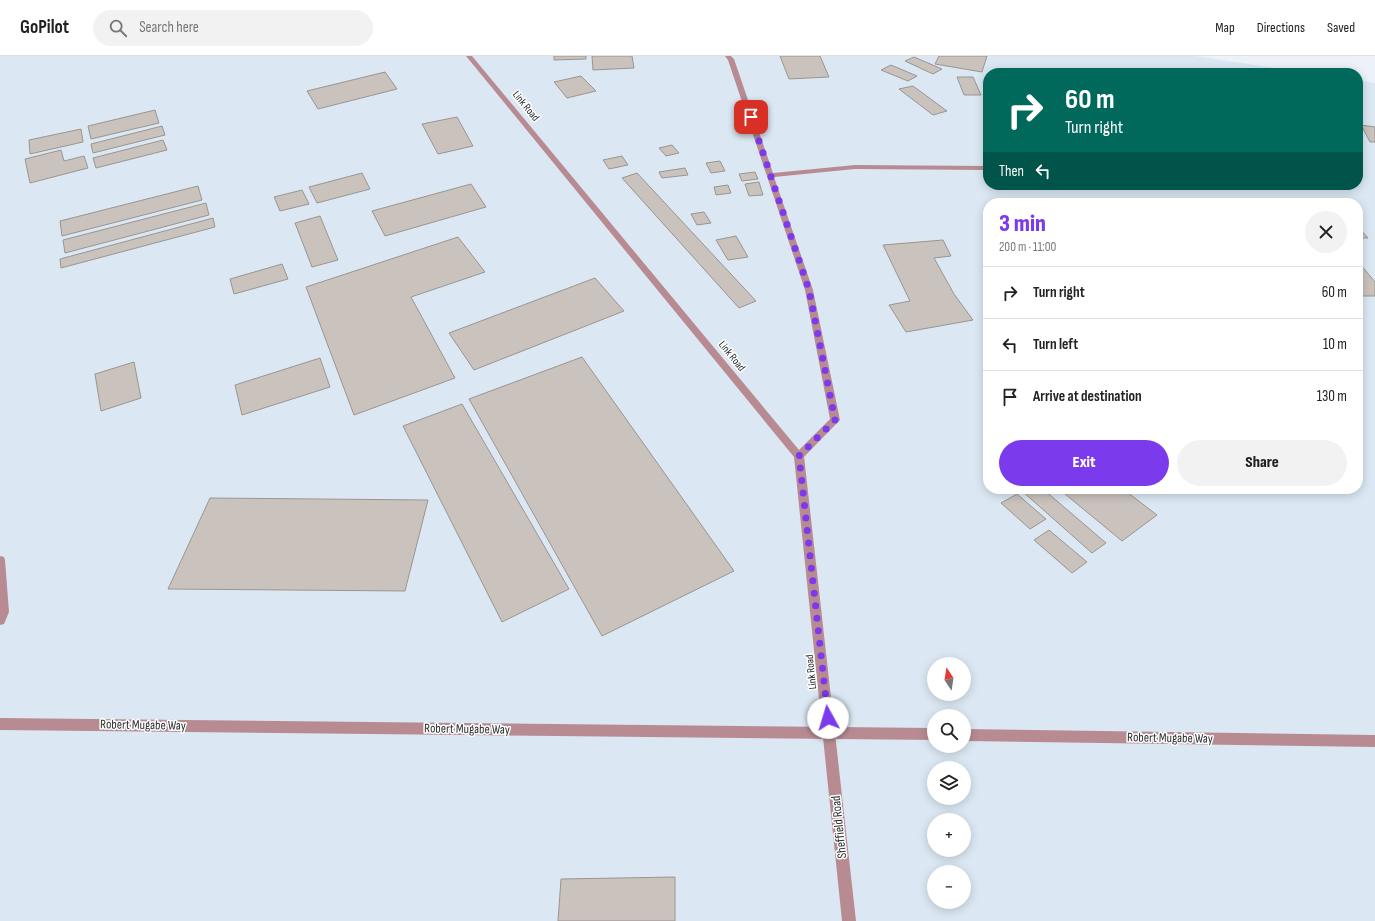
<!DOCTYPE html>
<meta charset="utf-8">
<style>
body{margin:0;font-family:"Sofia Sans Condensed",sans-serif;background:#f2f2f2;color:#222;height:100vh;display:flex;flex-direction:column;font-size:15px;white-space:nowrap}
*{box-sizing:border-box;margin:0}
p{font-size:13px;color:#767676}
.icon{flex:none;width:22px;height:22px;fill:none;stroke:currentColor;stroke-width:2;stroke-linecap:round;stroke-linejoin:round}
.map{position:relative;flex:1;overflow:hidden}
.side{position:absolute;left:983px;top:142px;width:380px;height:296px;display:flex;flex-direction:column;background:#fff;border-radius:16px;box-shadow:0 2px 10px #0003}
.side>*{flex:none}
.top-card{position:absolute;left:983px;top:12px;width:380px;height:122px;border-radius:16px;box-shadow:0 2px 10px #0003;background:#00695c;color:#fff;overflow:hidden}
.needle{width:26px;rotate:348deg}
.fabs{position:absolute;left:927px;top:601px;display:grid;gap:8px}
.fabs a{display:grid;place-items:center;width:44px;height:44px;border-radius:50%;background:#fff;box-shadow:0 2px 10px #0003;font-size:20px}
.pin{position:absolute;display:grid;place-items:center;width:34px;height:34px;color:#fff;margin:-17px;border-radius:8px;box-shadow:0 2px 6px #0006}
.me{position:absolute;width:44px;margin:-22px;rotate:354deg;stroke-linejoin:round;filter:drop-shadow(0 0 3px #0008)}
.turn{display:flex;align-items:center;gap:14px;height:84px;padding:0 16px;font-size:18px}
.turn .icon{width:52px;height:52px;stroke-width:2.5}
.turn b{display:block;font-size:28px;line-height:34px}
.then{display:flex;align-items:center;height:38px;padding:0 16px;background:#0003;gap:8px;font-size:15px}
.round{display:grid;place-items:center;flex:none;width:42px;height:42px;border-radius:21px;background:#f2f2f2}
.headline{display:flex;align-items:center;justify-content:space-between;height:68px;padding:0 16px}
h1{font-size:24px;font-weight:800;line-height:30px;color:#7c3aed}
.cta{display:flex;gap:8px;margin-top:auto;padding:8px 16px}
.cta a{flex:1;height:46px;border-radius:24px;background:#7c3aed;color:#fff;font-size:16px;font-weight:800;line-height:46px;text-align:center}
.cta a+a{background:#f2f2f2;color:#222}
ul{padding:0;list-style:none}
li{display:flex;align-items:center;gap:12px;height:52px;padding:0 16px;border-top:1px solid #e0e0e0}
li div{flex:1}
li b{display:block;font-size:15px}
li em{font-style:normal}
header{display:flex;align-items:center;gap:24px;box-sizing:border-box;height:56px;padding:0 20px;background:#fff;border-bottom:1px solid #e0e0e0}
header strong{font-size:19px}
nav{display:flex;gap:22px;margin-inline-start:auto;font-size:14px}
.search{width:280px;height:36px;background:#f2f2f2;display:flex;align-items:center;gap:10px;box-sizing:border-box;padding:0 14px;border-radius:22px;color:#767676;font-size:15px}
.map>svg:first-child{display:block}
</style>
<header>
<strong>GoPilot</strong>
<div class="search"><svg class="icon" aria-label="search" viewBox="0 0 24 24"><circle cx="10" cy="10" r="6"/><path d="M15 15l6 6"/></svg>Search here</div>
<nav><a>Map</a><a>Directions</a><a>Saved</a></nav>
</header>
<div class="map">
<svg width="1375" height="865" viewBox="0 0 1375 865">
<rect width="100%" height="100%" fill="#ecf2f8"/>
<!-- built -->
<path fill="#dbe8f3" fill-rule="evenodd" d="M0,0h1195l114,17h-321v112h370v-105l17,3v838h-1375zM988,147h370v286h-370zM934,608h30v30h-30zM934,660h30v30h-30zM934,712h30v30h-30zM934,764h30v30h-30zM934,816h30v30h-30z"/>
<!-- building -->
<g fill="#c9c2bd" stroke="#9b9590">
<path d="M554,0h32v3l-32,1z"/>
<path d="M592,0h40l2,12 -41,2z"/>
<path d="M780,0h40l9,21 -40,2z"/>
<path d="M939,0h48l-5,16 -47,-8z"/>
<path d="M914,1l28,12 -9,5 -28,-13z"/>
<path d="M891,9l26,11 -9,5 -27,-11z"/>
<path d="M385,16l12,17 -79,20 -11,-18z"/>
<path d="M581,20l15,15 -29,7 -13,-16z"/>
<path d="M957,21h16l8,18h-17z"/>
<path d="M913,30l34,25 -14,4 -34,-26z"/>
<path d="M155,54l4,13 -68,16 -3,-13z"/>
<path d="M457,61l16,29 -35,8 -16,-30z"/>
<path d="M1361,69l14,2v15h-5z"/>
<path d="M162,70l3,9 -72,18 -2,-9z"/>
<path d="M81,73l2,13 -53,12 -1,-14z"/>
<path d="M163,84l4,10 -71,18 -3,-10z"/>
<path d="M672,89l7,8 -13,3 -7,-8z"/>
<path d="M61,94l3,11 20,-5 4,12 -58,15 -5,-24z"/>
<path d="M622,100l6,9 -19,4 -6,-9z"/>
<path d="M720,105l5,10 -14,2 -5,-10z"/>
<path d="M685,112l3,7 -26,3 -3,-6z"/>
<path d="M755,116l3,7 -16,2 -3,-7z"/>
<path d="M362,117l8,16 -53,14 -8,-16z"/>
<path d="M637,117l119,128 -17,7 -117,-130z"/>
<path d="M759,126l4,13 -14,1 -4,-12z"/>
<path d="M471,128l15,23 -101,29 -13,-25z"/>
<path d="M728,129l3,8 -15,2 -2,-8z"/>
<path d="M198,130l4,14 -140,36 -2,-15z"/>
<path d="M302,134l7,14 -29,7 -6,-14z"/>
<path d="M206,147l3,12 -144,38 -2,-13z"/>
<path d="M704,156l7,11 -14,2 -6,-11z"/>
<path d="M320,160l18,44 -26,7 -17,-44z"/>
<path d="M213,162l2,9 -154,41 -1,-9z"/>
<path d="M1358,171l10,11h-10z"/>
<path d="M736,180l12,21 -20,3 -12,-20z"/>
<path d="M458,181l27,35 -74,25 44,81 -101,37 -48,-128z"/>
<path d="M943,184l8,16 -17,2 20,36 19,26 -67,12 -17,-27 21,-4 -27,-56z"/>
<path d="M282,208l6,15 -54,15 -4,-15z"/>
<path d="M1358,208h2l15,18v14h-17z"/>
<path d="M595,222l29,33 -150,59 -25,-37z"/>
<path d="M582,301l152,214 -132,65 -133,-237z"/>
<path d="M320,302l10,29 -88,28 -7,-30z"/>
<path d="M134,306l7,36 -40,13 -6,-37z"/>
<path d="M462,348l107,185 -67,33 -99,-196z"/>
<path d="M1026,433h17l63,54 -14,10 -70,-62z"/>
<path d="M1059,433h64l34,26 -35,26z"/>
<path d="M1017,438l29,25 -16,10 -29,-26z"/>
<path d="M210,442l218,2 -23,91 -237,-2z"/>
<path d="M1049,474l38,32 -15,11 -38,-33z"/>
<path d="M675,821v44h-117l3,-42z"/>
</g>
<g fill="none" stroke-linecap="round" stroke-linejoin="round">
<!-- service -->
<path fill="#b88b93" fill-rule="evenodd" d="M725,0h6l3,3 39,114 82,-8 133,1v4l-133,-1 -81,8 39,113 27,130 -38,39h-6l-2,-3 2,-3 34,-34 -25,-129 -77,-230z"/>
<!-- minor -->
<g fill="#b88b93" fill-rule="evenodd">
<path d="M466,0h6l332,400 52,465h-14l-48,-464z"/>
<path d="M0,500l4,1 1,3 4,52 -5,12 -4,1z"/>
</g>
<!-- tertiary -->
<g fill="#b88b93" fill-rule="evenodd">
<path d="M0,662l934,10v12l-934,-10z"/>
<path d="M964,673l411,6v12l-411,-6z"/>
</g>
</g>
<g fill="none" stroke-linecap="round" stroke-linejoin="round">
<!-- route -->
<path stroke="#7c3aed" stroke-width="7" stroke-dasharray="0 12.6" d="M751,61l58,173 26,130 -36,36 29,262"/>
</g>
<g text-anchor="middle" dominant-baseline="central" stroke-width="3" stroke-linejoin="round" paint-order="stroke">
<!-- street labels -->
<g font-size="11" fill="#2a2c2e" stroke="#fff">
<text transform="translate(526 50) rotate(51)">Link Road</text>
<text transform="translate(732 300) rotate(51)">Link Road</text>
<text transform="translate(811 616) rotate(-96)">Link Road</text>
</g>
<!-- near-street labels -->
<g font-size="13" fill="#2a2c2e" stroke="#fff">
<text transform="translate(143 669) rotate(1)">Robert Mugabe Way</text>
<text transform="translate(467 673) rotate(1)">Robert Mugabe Way</text>
<text transform="translate(1170 682) rotate(1)">Robert Mugabe Way</text>
<text transform="translate(839 771) rotate(-96)">Sheffield Road</text>
</g>
</g>
</svg>
<div class="fabs">
<a><svg class="needle" viewBox="-14 -14 28 28"><path d="M0-13l5 13h-10z" fill="#e53935"/><path d="M0 13l5-13h-10z" fill="#767676"/></svg></a>
<a><svg class="icon" aria-label="search" viewBox="0 0 24 24"><circle cx="10" cy="10" r="6"/><path d="M15 15l6 6"/></svg></a>
<a><svg class="icon" aria-label="layers" viewBox="0 0 24 24"><path d="M12 4l9 5-9 5-9-5zM3 14l9 5 9-5"/></svg></a>
<a>+</a>
<a>−</a>
</div>
<div class="pin" style="left:751px;top:61px;background:#d93025"><svg class="icon" aria-label="arrive" viewBox="0 0 24 24"><path d="M6 21V4h12l-3 4 3 4H6"/></svg></div>
<svg class="me" style="left:828px;top:662px" viewBox="-20 -20 40 40"><circle r="19" fill="#fff"/><path d="M0-13L10 11 0 6-10 11z" fill="#7c3aed"/></svg>
<div class="top-card">
<div class="turn"><svg class="icon" aria-label="right" viewBox="0 0 24 24"><path d="M7 20v-9h11M14 6l5 5-5 5"/></svg><div><b>60 m</b>Turn right</div></div>
<div class="then">Then<svg class="icon" aria-label="left" viewBox="0 0 24 24"><path d="M17 20v-9H6M10 6l-5 5 5 5"/></svg></div>
</div>
<section class="side">
<div class="headline"><div><h1>3 min</h1><p>200 m · 11:00</p></div><a class="round"><svg class="icon" aria-label="close" viewBox="0 0 24 24"><path d="M6 6l12 12M18 6L6 18"/></svg></a></div>
<ul>
<li><svg class="icon" aria-label="right" viewBox="0 0 24 24"><path d="M7 20v-9h11M14 6l5 5-5 5"/></svg><div><b>Turn right</b></div><em>60 m</em></li>
<li><svg class="icon" aria-label="left" viewBox="0 0 24 24"><path d="M17 20v-9H6M10 6l-5 5 5 5"/></svg><div><b>Turn left</b></div><em>10 m</em></li>
<li><svg class="icon" aria-label="arrive" viewBox="0 0 24 24"><path d="M6 21V4h12l-3 4 3 4H6"/></svg><div><b>Arrive at destination</b></div><em>130 m</em></li>
</ul>
<div class="cta"><a>Exit</a><a>Share</a></div>
</section>
</div>
